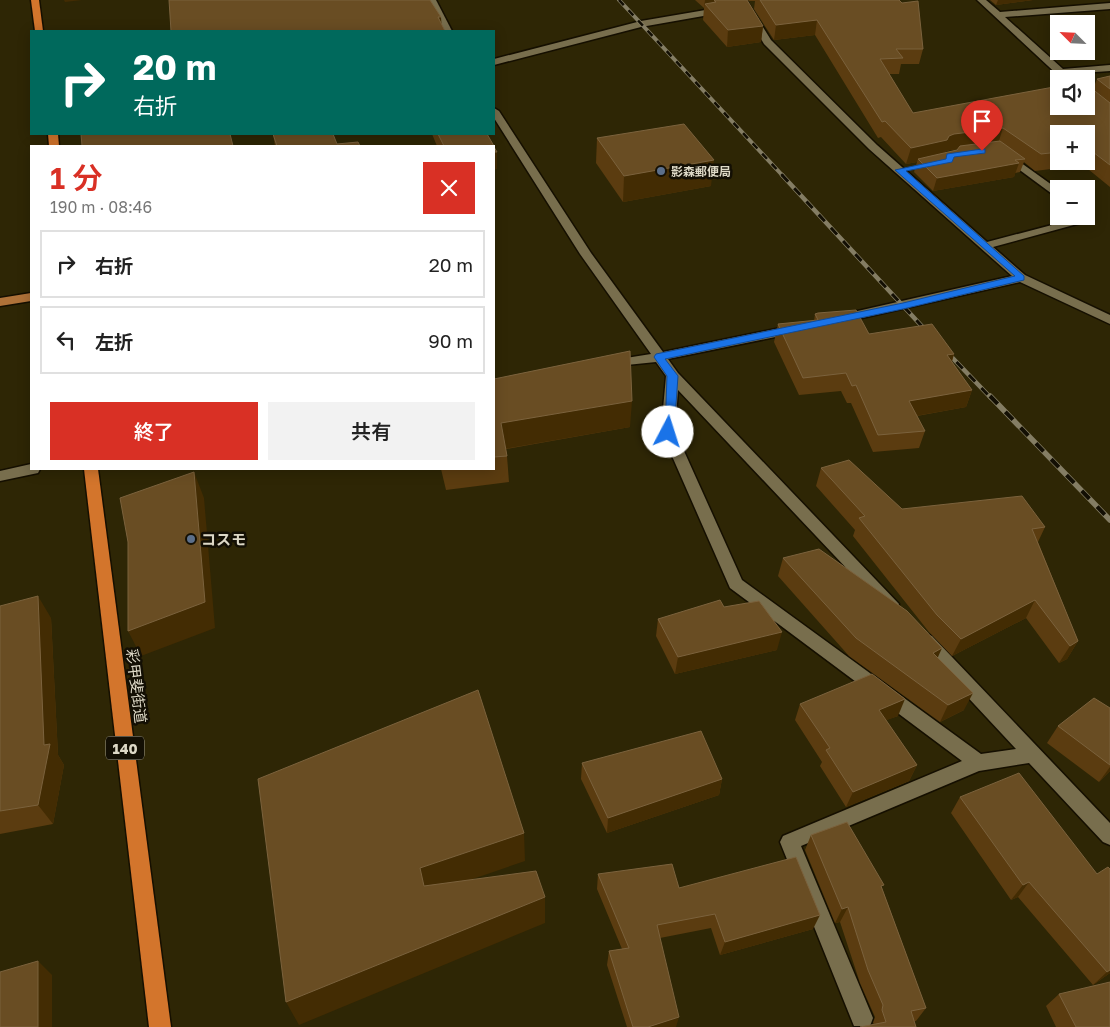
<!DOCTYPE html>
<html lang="ja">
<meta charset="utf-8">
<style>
body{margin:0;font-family:"Golos Text","Noto Sans JP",sans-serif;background:#f2f2f2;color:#222;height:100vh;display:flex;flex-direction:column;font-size:19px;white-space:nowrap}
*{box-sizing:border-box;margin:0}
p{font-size:16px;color:#767676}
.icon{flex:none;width:28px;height:28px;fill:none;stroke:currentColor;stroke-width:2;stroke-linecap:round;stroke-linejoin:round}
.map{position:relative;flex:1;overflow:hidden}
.sheet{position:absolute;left:30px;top:145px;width:465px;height:325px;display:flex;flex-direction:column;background:#fff;border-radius:0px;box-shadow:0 2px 12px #0003}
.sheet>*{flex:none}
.banner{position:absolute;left:30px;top:30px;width:465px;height:105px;border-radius:0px;box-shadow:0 2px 12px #0003;background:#00695c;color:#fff;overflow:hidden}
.needle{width:32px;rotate:294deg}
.buttons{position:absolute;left:1050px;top:15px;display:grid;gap:10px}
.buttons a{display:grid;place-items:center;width:45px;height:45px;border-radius:0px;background:#fff;box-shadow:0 2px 12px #0003;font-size:25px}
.pin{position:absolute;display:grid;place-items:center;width:42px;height:42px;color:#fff;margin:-51px -21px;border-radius:50% 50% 50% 0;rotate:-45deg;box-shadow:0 0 5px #0007}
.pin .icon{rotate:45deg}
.me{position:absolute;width:55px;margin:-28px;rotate:5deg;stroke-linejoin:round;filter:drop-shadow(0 0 4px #0008)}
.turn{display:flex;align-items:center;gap:18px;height:105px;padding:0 20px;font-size:22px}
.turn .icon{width:65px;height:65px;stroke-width:2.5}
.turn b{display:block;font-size:35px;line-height:42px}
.round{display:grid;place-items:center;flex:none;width:52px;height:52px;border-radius:0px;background:#f2f2f2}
.overview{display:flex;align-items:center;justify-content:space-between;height:85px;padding:0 20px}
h1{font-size:30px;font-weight:600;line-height:38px;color:#d93025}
.button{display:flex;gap:10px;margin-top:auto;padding:10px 20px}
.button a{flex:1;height:58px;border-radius:0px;background:#d93025;color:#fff;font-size:20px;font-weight:600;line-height:58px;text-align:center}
.button a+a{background:#f2f2f2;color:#222}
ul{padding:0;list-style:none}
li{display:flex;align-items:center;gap:15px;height:68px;margin:0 10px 8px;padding:0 10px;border:2px solid #e0e0e0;border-radius:0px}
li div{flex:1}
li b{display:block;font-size:19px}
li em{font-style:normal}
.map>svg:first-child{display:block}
</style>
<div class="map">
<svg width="1110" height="1027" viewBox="0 0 1110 1027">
<rect width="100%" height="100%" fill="#2e2605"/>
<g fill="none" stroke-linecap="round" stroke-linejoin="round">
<!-- minor casing -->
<g stroke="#150f00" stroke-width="3">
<g id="minor">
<path d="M428,0h8l16,31h-8z"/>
<path d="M738,0h8l25,40 106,105 110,97 99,-26v-3l6,3v4l-99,27 32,28 85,40v9l-90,-42 -180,41 -4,-1 -2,-3 2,-3 4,-1 172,-39 -143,-127 -105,-105z"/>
<path d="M977,0h9l14,12 110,-9v6l-105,8 58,52 47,-4v6l-42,3 5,5h-11z"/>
<path d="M723,7l4,3 -1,2 -85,15 -147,38v-6l147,-38z"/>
<path d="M494,108l5,3 92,142 72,99 132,-27 6,4 -6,4 -127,26 10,14 221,231 -2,5 -6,1 -6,-1 -207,-219 -3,41 67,149 239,174 35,-5 -96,-103 -2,-5 2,-5 6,-2 6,2 178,187v22l-7,-3 -74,-79 -50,8 -178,75 72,172 -3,8h-16l-74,-184 3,-6 179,-75 -232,-173 -69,-157 5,-55 -10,-14 -49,5 -2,-3 2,-3 44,-7 -71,-100 -86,-136z"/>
<path d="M1006,152l53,38v9l-57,-42 -1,-2z"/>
<path d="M31,464v5h9l-2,4 -38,8v-10z"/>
</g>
</g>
<!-- major casing -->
<g stroke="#150f00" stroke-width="3">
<path id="major" d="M31,293v8l-31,5v-8z"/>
</g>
<!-- highway casing -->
<g stroke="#150f00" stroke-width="3">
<g id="highway">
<path d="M31,0h8l4,31h-8z"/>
<path d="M48,134h10l1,12h-10z"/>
<path d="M84,469h14l73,558h-22z"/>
</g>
</g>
<!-- minor -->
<use href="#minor" fill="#786e4d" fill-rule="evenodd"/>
<!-- major -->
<use href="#major" fill="#af7239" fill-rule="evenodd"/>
<!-- highway -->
<use href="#highway" fill="#d3752c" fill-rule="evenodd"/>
<!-- rail-far2 casing -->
<g stroke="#847d64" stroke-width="4">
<path id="rail-far2" d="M619,0l164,176"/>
</g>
<!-- rail-far1 casing -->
<g stroke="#847d64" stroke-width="4.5">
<g id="rail-far1">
<path d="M782,175l148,160"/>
<path d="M944,349l47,49"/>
</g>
</g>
<!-- rail casing -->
<g stroke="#847d64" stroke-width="5.5">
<path id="rail" d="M990,396l120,124"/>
</g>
<!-- rail-far2 -->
<use href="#rail-far2" stroke="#130f04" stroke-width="2.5" stroke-dasharray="7" stroke-linecap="butt"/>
<!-- rail-far1 -->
<use href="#rail-far1" stroke="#130f04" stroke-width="3" stroke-dasharray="9" stroke-linecap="butt"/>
<!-- rail -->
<use href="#rail" stroke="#130f04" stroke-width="4" stroke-dasharray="11" stroke-linecap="butt"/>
</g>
<!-- wall -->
<g fill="#5b3c10" fill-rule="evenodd">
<path d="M695,0h52l16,26 -2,16 -34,5 -24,-27 1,-12z"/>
<path d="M748,0h151l24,49 -4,15h-18l-2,10h-10l24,39 178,-25 2,1 4,-10 13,-3v111l-27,-22 -48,6 -11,-9 -4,10 -5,1 -1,4 -81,14 -19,-19 3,-10 -11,2 -25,-27 -3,1 -63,-103 -41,5 -20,-31 1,-8h-6zM1059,134h27v27h-27zM958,149l-1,1 -13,3v-1l6,-2z"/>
<path d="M990,0h43l-37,5z"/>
<path d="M273,134l64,10 23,2h-85z"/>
<path d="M432,134h55l7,12h-57z"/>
<path d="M597,138l114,48 -88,16 -27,-39z"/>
<path d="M815,314l54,20 85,20 -2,8 20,28 -6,17 -49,9 8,15 -6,17 -46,4 -22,-49h-4l-6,-12 -42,4 -25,-53 4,-18 36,-3z"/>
<path d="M494,379l136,48 -124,22 1,7 2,26 -63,8 -5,-21h53z"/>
<path d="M821,468l81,41 143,18 -7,15 40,99 -11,18 -8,4 -33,-45 -74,38 -23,-24 -76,-96 2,-6 -39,-44z"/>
<path d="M783,558l155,100 26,52 -24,12 -91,-66 -71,-80z"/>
<path d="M0,606l51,12 7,137 6,10 -11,59 -53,10z"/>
<path d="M724,607l53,43 -102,24 -19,-38 2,-17z"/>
<path d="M800,704l98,12 -12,4 31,45 -8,16 -63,26 -26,-41 2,-4 -27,-42z"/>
<path d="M1110,708v63l-11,11 -52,-39 11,-17z"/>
<path d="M582,763l140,16 -3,16 -112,38 -26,-54z"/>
<path d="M960,797l137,77 13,-5v104l-17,12 -75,-88 -7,3 -60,-87z"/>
<path d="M811,835l71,53 44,120 -10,13 -42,3 -1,-1 2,-6 -15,-34 -20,-61 -5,1 -30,-73z"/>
<path d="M598,874l81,14 134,41 -93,26 -9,-27 -51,10 16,89h-49l-20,-62 2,-14 13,-2 -25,-60z"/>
<path d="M1059,994l51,33h-54l-10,-21z"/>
</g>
<!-- shaded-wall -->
<g fill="#432c03">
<path d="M64,0h18l-17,2z"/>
<path d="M705,0h33l-22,2 -2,-2v7l-9,-3 -1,4z"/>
<path d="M998,0h35l-37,5z"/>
<path d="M438,17h3l1,14z"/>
<path d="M817,20l-2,15 -41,5 2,-15z"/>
<path d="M763,26l-2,16 -34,5 1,-17z"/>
<path d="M1003,128l-5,16 -48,6 -6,2 -1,4 -25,3 -1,3 -11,2 5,-16 43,-14z"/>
<path d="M494,152h3v17l-3,1z"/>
<path d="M714,160l-3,26 -88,16 1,-26z"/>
<path d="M1019,163l-5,14 -81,14 4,-13z"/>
<path d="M954,354l-6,18 -1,-17z"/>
<path d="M972,390l-6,17 -62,11 5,-17z"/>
<path d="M632,401l-2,26 -127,22 -2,-26z"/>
<path d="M194,472l10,26 11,130 -74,28 -13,-25z"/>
<path d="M38,596l13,22 7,137 6,10 -11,59 -15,-19 6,-60z"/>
<path d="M1035,600l-9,18 -74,38 9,-17z"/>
<path d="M782,632l-5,18 -102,24 3,-17z"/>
<path d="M1078,641l-11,18 -8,4 11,-17z"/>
<path d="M942,648l-8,18 -1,-13z"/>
<path d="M973,693l-9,17 -24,12 8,-17z"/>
<path d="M905,699l-7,17 -27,10 8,-16z"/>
<path d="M917,765l-8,16 -63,26 7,-15z"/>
<path d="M1110,767v4l-11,11z"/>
<path d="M722,779l-3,16 -112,38 1,-15z"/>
<path d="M524,833l1,28 -99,34 -6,-27z"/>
<path d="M1029,882l-11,15 -7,3 12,-15z"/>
<path d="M545,897v26l-246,102 -13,-23z"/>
<path d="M848,907l-8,15 -5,1 7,-14z"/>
<path d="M820,915l-7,14 -93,26 5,-13z"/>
<path d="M38,961l14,14v52h-14z"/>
<path d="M1110,970v3l-17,12 14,-13z"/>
<path d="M679,1017l-3,10h-28z"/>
</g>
<!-- building -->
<g fill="#694d23" stroke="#7b623d">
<path d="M169,0h261l11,17h-3l7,14h-274z"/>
<path d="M714,0h33l16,26 -35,4 -23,-26 11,-2z"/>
<path d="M760,0h139l3,3 16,-2 5,48h-27l7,9 -23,1 33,54 146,-27v20h27v-25l4,-1 1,8 19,15v62l-21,-16h-3v-15h-27v18l-18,2 -38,-26 -49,6 -5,2 -2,4 -36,8 -26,-27 -3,1 -65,-102 -41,5z"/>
<path d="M1110,76v13l-13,-10z"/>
<path d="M684,124l30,36 -90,16 -27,-38z"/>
<path d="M81,134h149l3,12h-151z"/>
<path d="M273,134h60l4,10 21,-2 2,4h-83z"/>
<path d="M438,134h49l7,12h-50z"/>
<path d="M1000,141l25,18 -10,1 4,3 -82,15 -19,-19 39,-9 3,-4z"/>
<path d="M494,147l3,5h-3z"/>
<path d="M856,310l13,24 63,-10 22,30 -7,1 25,35 -63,11 16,30 -47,4 -22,-50 -4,1 -6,-13 -43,5 -25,-54 40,-4 -3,-6 3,-1z"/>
<path d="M630,351l2,50 -131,22 6,33 -13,1v-78z"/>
<path d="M849,460l53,49 120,-13 23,31 -13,2 46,112 -8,5 -35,-46 -74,39 -24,-24 -78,-97 6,-2 -44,-48z"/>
<path d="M194,472l11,130 -77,29v-89l-8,-44z"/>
<path d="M819,549l88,62 35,37 -9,5 40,40 -25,12 -92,-67 -73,-80z"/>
<path d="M38,596l6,149 6,-1 -12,61 -38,6v-205z"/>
<path d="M720,600l4,7 35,-6 23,31 -104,25 -20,-38z"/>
<path d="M872,674l33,25 -26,11 38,55 -64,27 -27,-42 4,-2 -30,-44z"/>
<path d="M478,690l46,143 -104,35 4,18 112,-15 9,26 -259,105 -28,-223z"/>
<path d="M1094,698l16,10v57l-52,-39z"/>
<path d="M701,731l21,48 -114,39 -26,-55z"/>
<path d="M1019,773l78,101 11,-7 2,2v101l-3,2 -78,-90 -6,3 -63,-88z"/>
<path d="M847,822l37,63 -3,1 45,122 -15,3 5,16h-56l26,-5 -4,-12 1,-5 -15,-35 -20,-63 -6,2 -31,-74z"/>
<path d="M796,857l24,58 -95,27 -10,-28 -58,11 22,92 -31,10h-15l-24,-76 20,-3 -31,-74 74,-10 7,24z"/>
<path d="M38,961v66h-38v-55z"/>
<path d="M1110,982v45h-34l-17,-33z"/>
</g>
<!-- route -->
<path fill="#1a73e8" stroke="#114b97" d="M982,149h3v4l-31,4 -2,5 -46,9 118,105v4l-121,29 -238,50 13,17 -4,56 -6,3 -3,-1 2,-58 -13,-19 2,-3 247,-51 112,-27 -120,-106 51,-11 1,-5z"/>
<!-- markers -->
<g fill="#5c6f8a" stroke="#130f04" stroke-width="2">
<circle cx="661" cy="171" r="5"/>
<circle cx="191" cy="539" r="5"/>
</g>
<g text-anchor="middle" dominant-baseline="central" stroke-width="5" stroke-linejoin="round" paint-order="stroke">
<!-- far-poi labels -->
<g font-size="12" font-weight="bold" fill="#ddd8c6" stroke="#130f04" text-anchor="start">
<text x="671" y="171">影森郵便局</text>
</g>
<!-- shield labels -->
<rect fill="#130f04" stroke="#a09c8c" stroke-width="1" x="106" y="736.5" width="38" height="23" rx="4"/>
<g font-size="14" font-weight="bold" fill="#ddd8c6">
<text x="125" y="748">140</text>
</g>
<!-- poi labels -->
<g font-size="15" font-weight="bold" fill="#ddd8c6" stroke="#130f04" text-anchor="start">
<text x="201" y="539">コスモ</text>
</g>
<!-- street labels -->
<g font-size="15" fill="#ddd8c6" stroke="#130f04">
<text transform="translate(137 686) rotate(83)">彩甲斐街道</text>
</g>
</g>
</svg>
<div class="buttons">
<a><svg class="needle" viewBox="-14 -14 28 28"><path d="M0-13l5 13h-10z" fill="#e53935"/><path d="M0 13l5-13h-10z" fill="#767676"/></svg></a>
<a><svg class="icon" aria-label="sound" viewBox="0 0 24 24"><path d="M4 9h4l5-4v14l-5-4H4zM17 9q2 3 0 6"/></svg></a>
<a>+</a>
<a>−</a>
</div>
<div class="pin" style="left:982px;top:151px;background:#d93025"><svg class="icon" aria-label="arrive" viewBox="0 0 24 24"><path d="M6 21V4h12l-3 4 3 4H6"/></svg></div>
<svg class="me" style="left:668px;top:432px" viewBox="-20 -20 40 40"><circle r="19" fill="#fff"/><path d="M0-13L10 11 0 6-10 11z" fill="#1a73e8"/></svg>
<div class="banner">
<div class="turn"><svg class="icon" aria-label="right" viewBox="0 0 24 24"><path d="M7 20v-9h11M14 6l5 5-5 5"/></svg><div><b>20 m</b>右折</div></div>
</div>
<section class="sheet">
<div class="overview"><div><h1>1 分</h1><p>190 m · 08:46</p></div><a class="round" style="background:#d93025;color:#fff"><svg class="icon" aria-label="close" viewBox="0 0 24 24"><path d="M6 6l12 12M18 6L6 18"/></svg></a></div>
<ul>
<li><svg class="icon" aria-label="right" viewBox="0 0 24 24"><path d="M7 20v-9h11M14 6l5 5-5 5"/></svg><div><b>右折</b></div><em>20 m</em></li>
<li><svg class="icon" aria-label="left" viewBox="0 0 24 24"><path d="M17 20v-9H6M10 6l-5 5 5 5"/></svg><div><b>左折</b></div><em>90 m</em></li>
</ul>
<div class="button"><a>終了</a><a>共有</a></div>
</section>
</div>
